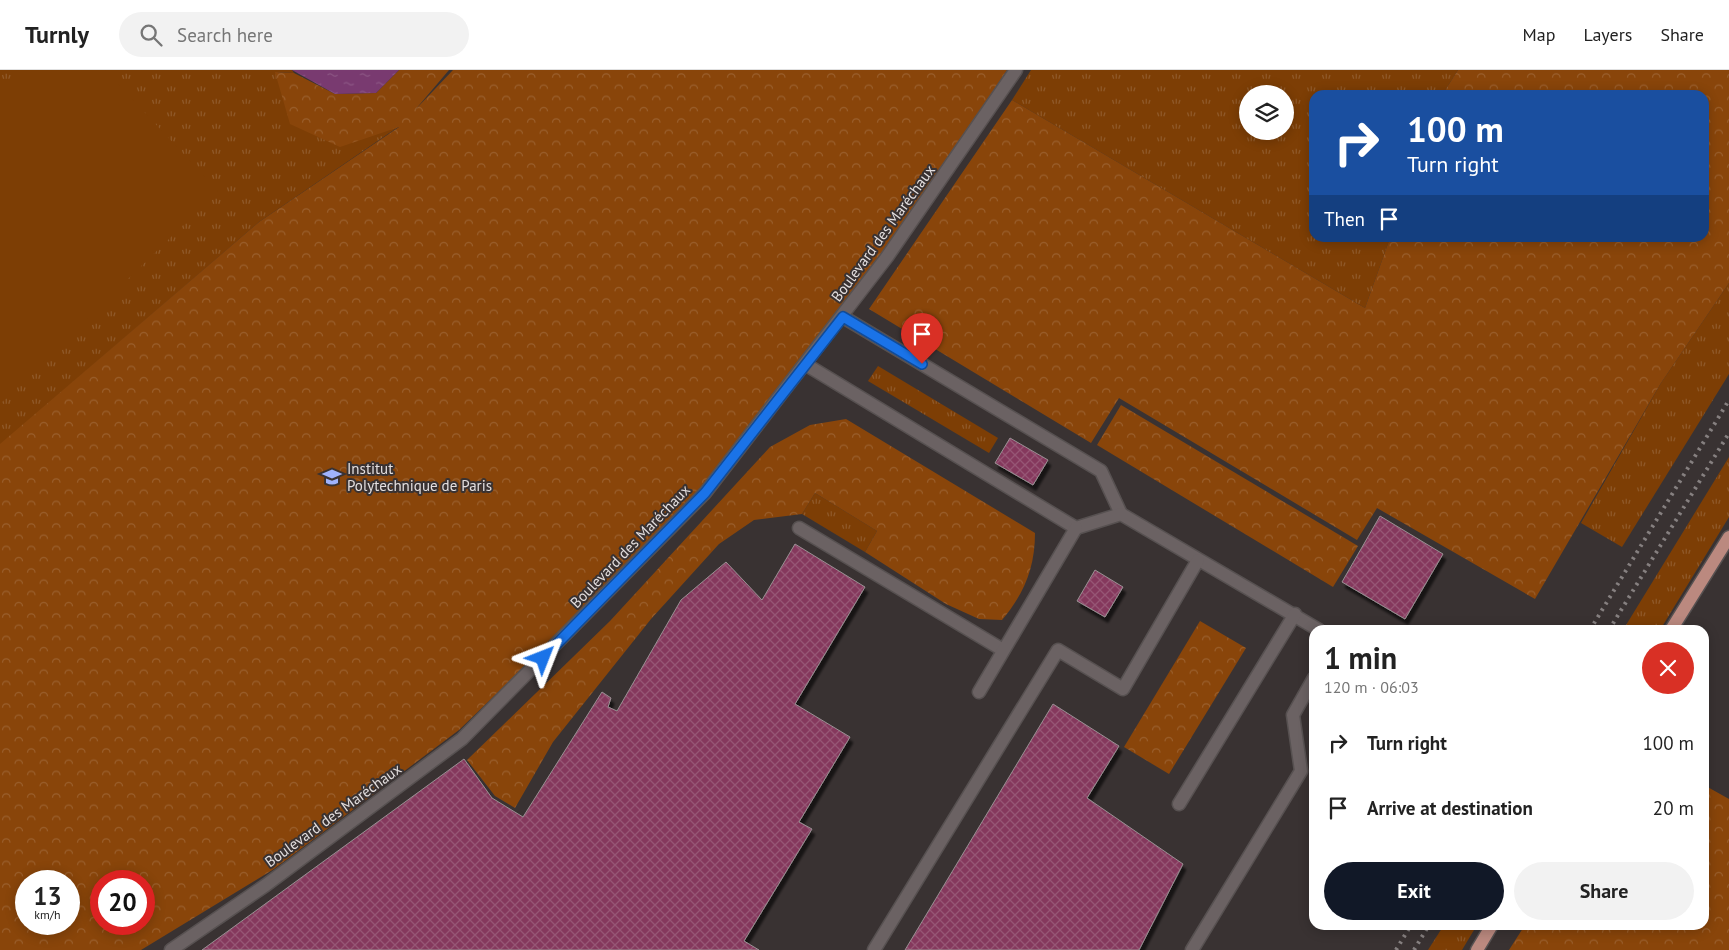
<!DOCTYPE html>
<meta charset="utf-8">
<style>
body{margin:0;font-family:"PT Sans",sans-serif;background:#f2f2f2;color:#222;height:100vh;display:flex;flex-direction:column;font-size:19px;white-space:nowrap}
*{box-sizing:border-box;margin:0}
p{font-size:16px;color:#767676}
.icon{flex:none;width:28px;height:28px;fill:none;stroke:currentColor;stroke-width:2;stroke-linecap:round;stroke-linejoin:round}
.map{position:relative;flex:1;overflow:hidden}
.details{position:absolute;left:1309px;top:555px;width:400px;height:305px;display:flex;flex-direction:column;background:#fff;border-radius:15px;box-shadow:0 2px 12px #0003}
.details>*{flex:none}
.top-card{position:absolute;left:1309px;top:20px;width:400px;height:152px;border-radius:15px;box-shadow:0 2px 12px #0003;background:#1a4fa0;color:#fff;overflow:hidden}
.controls{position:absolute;left:1239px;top:15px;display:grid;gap:10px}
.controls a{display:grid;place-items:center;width:55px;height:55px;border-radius:50%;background:#fff;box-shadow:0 2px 12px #0003;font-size:25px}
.speed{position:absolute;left:15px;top:800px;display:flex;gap:10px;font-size:25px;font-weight:700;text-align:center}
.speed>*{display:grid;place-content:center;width:65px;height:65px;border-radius:50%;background:#fff;box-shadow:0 2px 12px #0003;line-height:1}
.speed small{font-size:12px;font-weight:400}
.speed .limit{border:8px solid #d22;background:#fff;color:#111}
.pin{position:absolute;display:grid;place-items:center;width:42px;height:42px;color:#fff;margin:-51px -21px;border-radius:50% 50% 50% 0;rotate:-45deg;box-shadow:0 0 5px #0007}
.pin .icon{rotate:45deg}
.me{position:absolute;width:55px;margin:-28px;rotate:45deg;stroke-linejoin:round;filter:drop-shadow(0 0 4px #0008)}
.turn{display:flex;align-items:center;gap:18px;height:105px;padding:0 15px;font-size:22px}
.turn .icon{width:65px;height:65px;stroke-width:2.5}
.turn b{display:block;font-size:35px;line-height:42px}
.then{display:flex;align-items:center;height:48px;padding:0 15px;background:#0003;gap:10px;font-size:19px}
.round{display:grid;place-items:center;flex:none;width:52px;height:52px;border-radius:26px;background:#f2f2f2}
.summary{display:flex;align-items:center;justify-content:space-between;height:85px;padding:0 15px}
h1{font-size:30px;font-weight:600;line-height:38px}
.primary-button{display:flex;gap:10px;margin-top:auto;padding:10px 15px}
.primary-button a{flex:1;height:58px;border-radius:30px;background:#111827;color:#fff;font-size:20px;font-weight:600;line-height:58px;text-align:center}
.primary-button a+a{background:#f2f2f2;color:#222}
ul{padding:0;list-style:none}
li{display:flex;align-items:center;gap:15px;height:65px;padding:0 15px}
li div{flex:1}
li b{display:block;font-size:19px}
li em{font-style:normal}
header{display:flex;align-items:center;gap:30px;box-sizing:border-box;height:70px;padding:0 25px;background:#fff;border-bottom:1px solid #e0e0e0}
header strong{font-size:24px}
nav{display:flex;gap:28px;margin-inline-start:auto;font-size:18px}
.search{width:350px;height:45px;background:#f2f2f2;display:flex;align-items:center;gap:12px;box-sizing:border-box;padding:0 18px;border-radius:28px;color:#767676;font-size:19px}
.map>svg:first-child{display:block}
</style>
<header>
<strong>Turnly</strong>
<div class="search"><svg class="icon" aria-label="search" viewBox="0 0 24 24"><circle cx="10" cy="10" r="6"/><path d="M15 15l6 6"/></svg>Search here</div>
<nav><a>Map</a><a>Layers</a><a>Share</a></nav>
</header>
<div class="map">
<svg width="1729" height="880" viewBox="0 0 1729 880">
<defs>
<pattern id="grass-tufts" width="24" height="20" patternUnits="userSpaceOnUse" patternTransform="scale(1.25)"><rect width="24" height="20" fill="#7d3e05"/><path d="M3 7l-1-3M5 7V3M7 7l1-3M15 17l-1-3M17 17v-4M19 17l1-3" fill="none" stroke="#8f5929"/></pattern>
<pattern id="forest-crowns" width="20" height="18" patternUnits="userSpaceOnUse" patternTransform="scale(1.25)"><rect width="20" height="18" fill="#89450a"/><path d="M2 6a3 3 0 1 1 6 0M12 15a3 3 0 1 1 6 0" fill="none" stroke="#9a5f2d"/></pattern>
<pattern id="water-ripples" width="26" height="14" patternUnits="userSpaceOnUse" patternTransform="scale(1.25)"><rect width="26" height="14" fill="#793a70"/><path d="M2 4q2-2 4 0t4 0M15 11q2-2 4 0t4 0" fill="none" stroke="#8c5684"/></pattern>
<pattern id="building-cross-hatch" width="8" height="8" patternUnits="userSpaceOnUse" patternTransform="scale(1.25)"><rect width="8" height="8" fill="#85395d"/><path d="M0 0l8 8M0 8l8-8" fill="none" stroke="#965574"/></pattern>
<filter id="shadow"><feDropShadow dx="3" dy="5.5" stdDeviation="1" flood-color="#0009"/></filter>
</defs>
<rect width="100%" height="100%" fill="#393232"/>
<!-- grass -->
<g fill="url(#grass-tufts)" fill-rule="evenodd">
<path d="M0,0h292l2,3 -18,-1 125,53 -142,97 -259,223z"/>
<path d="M1031,0h427l-16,25h-128v143h76l-25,70 -353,-208zM1248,24h37v37h-37z"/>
<path d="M1729,213v91l-107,173 -41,-24 80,-140z"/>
<path d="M878,296l120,72 -9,15 -121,-72z"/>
<path d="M1729,387v60l-69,113h-37z"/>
<path d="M815,423l62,38 -12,21 -63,-38z"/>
<path d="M1444,855h33l-15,25h-34z"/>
</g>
<!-- forest -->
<g fill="url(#forest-crowns)" fill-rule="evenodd">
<path d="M399,0h50l-34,40 38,-40h554l-91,136 -211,287 -246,237 -185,139 -133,81h-141v-506l259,-222 140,-95 -59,20 -50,-23 -15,-52 19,1 41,21 41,-1zM26,811h43v43h-43zM101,811h43v43h-43z"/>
<path d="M1458,0h271v213l-68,100 -126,216 -158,-91 -20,32 -238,-142 -28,45 -222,-134 143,-209 353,208 25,-70h314v-143h-262z"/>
<path d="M1121,335l237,141 -25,41 -236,-142z"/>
<path d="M846,349l189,114c0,35 -11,61 -33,87l-23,-1 -33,-15 -81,-52 12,-21 -62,-38 -13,21 -48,6 -35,24 -68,75 -98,123 -38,66 -20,-12 -28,-36 143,-139 160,-174 40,-22z"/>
<path d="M1200,551l46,27 -77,126 -45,-27z"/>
<path d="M1704,715l25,14v151h-220l16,-25h179z"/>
</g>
<!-- pitch -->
<path fill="#7d3e05" d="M19,0h86l113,121 -218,213v-316z"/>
<!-- water -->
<path fill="url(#water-ripples)" d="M292,0h107l-23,23 -41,1z"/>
<!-- building -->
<g fill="url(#building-cross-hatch)" stroke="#999093" filter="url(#shadow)">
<path d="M1010,368l38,22 -15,25 -38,-22z"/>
<path d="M1380,446l63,38 -38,65 -63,-37z"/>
<path d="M795,474l70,43 -70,117 55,33 -51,85 13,7 -68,112 15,9h-557l262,-191 28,39 31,19 79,-125 9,6 -3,9 9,4 64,-111 45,-38 36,38z"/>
<path d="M1095,500l28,17 -18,30 -28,-16z"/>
<path d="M1053,634l66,42 -32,52 96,66 -44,86h-234z"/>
</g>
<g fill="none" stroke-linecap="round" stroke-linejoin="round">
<!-- service casing -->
<g stroke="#575151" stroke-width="15">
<g id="service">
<path d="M843,247l258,154 20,43"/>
<path d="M805,294l271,164 45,-14 198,116"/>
<path d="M799,458l204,122"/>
<path d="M979,622l97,-164"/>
<path d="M1179,734l116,-190"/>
<path d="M171,880l95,-65 196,-146 243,-246 182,-236 129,-187"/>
<path d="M874,880l184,-300 65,39 75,-129"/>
<path d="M1192,880l109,-179 -8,-56 21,-37"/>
</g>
</g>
<!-- primary casing -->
<g stroke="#575151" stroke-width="15">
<g id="primary">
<path d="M1671,560l58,-93"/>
<path d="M1477,880l15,-25"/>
</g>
</g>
<!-- service -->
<use href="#service" stroke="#6b6263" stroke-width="12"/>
<!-- primary -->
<use href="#primary" stroke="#bb897f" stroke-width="12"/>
<!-- rail -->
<g stroke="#868080" stroke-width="4" stroke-dasharray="2.5 5" stroke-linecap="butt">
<path d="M1590,560l139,-230"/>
<path d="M1609,560l120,-197"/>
<path d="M1396,880l15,-25"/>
<path d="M1414,880l15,-25"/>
</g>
</g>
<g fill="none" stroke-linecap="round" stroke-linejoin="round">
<!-- route casing -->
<g stroke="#114b97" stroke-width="12">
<path id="route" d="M543,588l162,-165 138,-176 79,47"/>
</g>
<!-- route -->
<use href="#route" stroke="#1a73e8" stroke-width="9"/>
</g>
<!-- icons -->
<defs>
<g id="university-bare" transform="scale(1.5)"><path d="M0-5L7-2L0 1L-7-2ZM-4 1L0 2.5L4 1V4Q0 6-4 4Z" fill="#9fb3fd" stroke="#393232" stroke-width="2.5" paint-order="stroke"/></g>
</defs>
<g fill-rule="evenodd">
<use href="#university-bare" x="332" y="407"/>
</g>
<g text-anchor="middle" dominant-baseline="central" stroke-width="4" stroke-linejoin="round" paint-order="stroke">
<!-- street labels -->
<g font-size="15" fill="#e4dfdf" stroke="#393232">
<text transform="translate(883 163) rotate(-54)">Boulevard des Maréchaux</text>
<text transform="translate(630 476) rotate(-46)">Boulevard des Maréchaux</text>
<text transform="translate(333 745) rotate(-36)">Boulevard des Maréchaux</text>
</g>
<!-- poi labels -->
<g font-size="15" fill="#e4dfdf" stroke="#393232" text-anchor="start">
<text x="347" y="398">Institut<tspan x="347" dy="17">Polytechnique de Paris</tspan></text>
</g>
</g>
</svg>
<div class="controls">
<a><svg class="icon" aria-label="layers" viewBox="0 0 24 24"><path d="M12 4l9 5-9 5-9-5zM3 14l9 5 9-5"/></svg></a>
</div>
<div class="speed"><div>13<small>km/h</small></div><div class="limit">20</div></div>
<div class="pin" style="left:922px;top:294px;background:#d93025"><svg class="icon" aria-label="arrive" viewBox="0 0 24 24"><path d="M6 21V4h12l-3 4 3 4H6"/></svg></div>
<svg class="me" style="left:543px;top:588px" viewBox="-20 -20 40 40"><path d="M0-17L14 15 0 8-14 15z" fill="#1a73e8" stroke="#fff" stroke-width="4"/></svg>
<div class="top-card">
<div class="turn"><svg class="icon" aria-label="right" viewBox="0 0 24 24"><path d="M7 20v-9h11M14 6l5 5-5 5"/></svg><div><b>100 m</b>Turn right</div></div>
<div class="then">Then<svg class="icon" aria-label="arrive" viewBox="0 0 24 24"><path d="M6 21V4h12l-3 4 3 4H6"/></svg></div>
</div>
<section class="details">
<div class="summary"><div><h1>1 min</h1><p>120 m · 06:03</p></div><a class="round" style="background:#d93025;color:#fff"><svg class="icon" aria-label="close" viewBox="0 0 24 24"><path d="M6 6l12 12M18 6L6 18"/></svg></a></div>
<ul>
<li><svg class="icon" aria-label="right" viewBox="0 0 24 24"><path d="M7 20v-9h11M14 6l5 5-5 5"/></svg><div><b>Turn right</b></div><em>100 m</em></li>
<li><svg class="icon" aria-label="arrive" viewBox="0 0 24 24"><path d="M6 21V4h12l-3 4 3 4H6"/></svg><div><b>Arrive at destination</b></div><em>20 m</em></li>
</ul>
<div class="primary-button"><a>Exit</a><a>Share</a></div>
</section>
</div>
